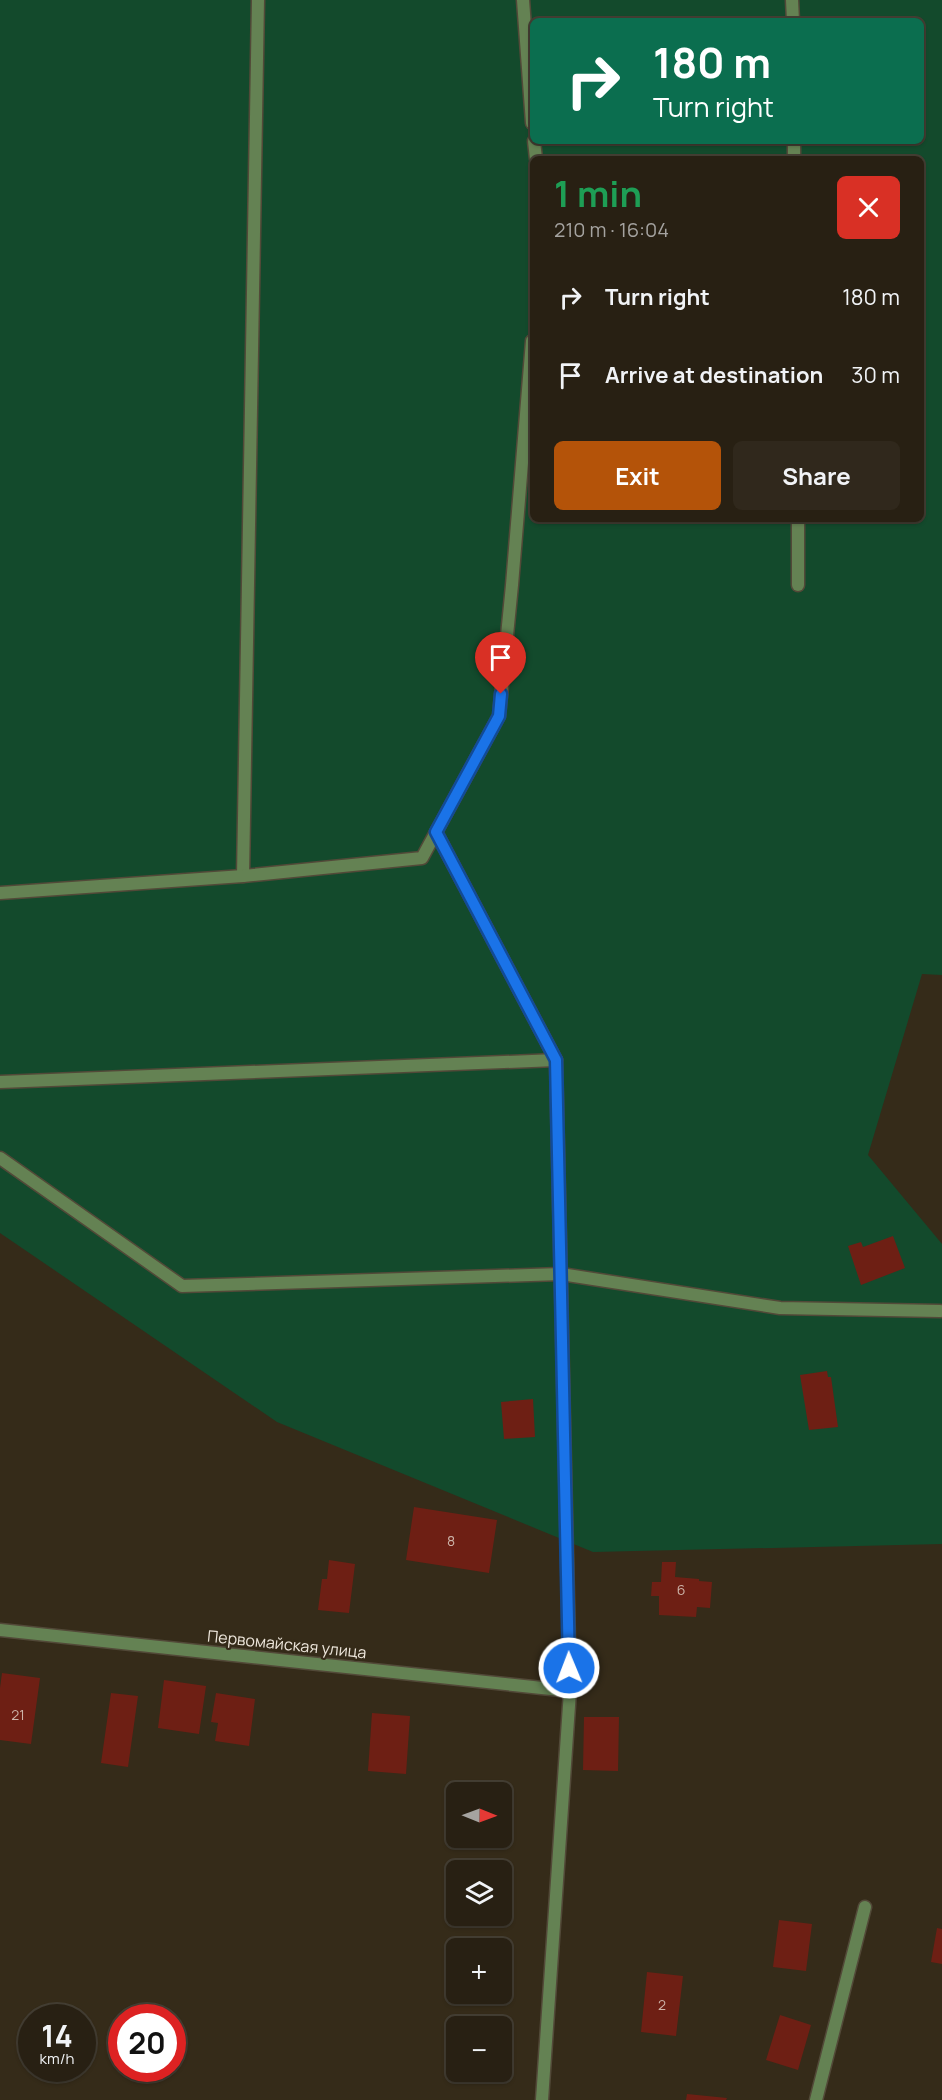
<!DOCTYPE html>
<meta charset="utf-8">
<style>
body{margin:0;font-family:Manrope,sans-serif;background:#30281c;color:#f1f3f6;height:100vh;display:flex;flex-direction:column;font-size:22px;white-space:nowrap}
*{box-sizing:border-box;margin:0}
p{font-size:20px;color:#a5a3a0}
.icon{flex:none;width:33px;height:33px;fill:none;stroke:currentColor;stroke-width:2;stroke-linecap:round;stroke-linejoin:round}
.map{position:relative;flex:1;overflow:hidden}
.drawer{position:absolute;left:530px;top:156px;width:394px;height:366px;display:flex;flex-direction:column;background:#282013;border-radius:9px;box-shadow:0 2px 4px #0004,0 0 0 2px #443e33}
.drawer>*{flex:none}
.guide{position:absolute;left:530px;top:18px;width:394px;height:126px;border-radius:9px;box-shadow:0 2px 4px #0004,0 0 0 2px #443e33;background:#0b6e4f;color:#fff;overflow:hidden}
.needle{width:39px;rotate:91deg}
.tools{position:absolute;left:446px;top:1782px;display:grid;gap:12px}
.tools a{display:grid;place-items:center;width:66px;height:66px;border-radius:9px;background:#282013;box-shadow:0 2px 4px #0004,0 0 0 2px #443e33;font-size:30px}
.speed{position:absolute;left:18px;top:2004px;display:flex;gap:12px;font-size:30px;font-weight:700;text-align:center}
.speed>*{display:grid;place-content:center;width:78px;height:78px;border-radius:50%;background:#282013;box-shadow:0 2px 4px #0004,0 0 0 2px #443e33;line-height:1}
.speed small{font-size:15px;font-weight:400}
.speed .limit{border:9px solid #d22;background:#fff;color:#111}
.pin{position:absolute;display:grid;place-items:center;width:51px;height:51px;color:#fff;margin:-62px -26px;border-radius:50% 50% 50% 0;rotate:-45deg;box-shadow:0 0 6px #0007}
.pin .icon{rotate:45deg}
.me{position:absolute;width:66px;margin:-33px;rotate:359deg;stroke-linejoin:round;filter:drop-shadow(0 0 4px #0008)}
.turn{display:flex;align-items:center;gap:21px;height:126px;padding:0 24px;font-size:27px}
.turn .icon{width:78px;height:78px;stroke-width:2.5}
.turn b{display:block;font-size:42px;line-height:51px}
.round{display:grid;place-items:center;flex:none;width:63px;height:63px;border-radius:9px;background:#30281c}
.summary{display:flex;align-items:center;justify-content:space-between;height:102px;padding:0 24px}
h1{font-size:36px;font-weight:700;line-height:45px;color:#1e9e55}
.primary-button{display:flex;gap:12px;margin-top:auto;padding:12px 24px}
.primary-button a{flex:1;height:69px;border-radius:9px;background:#b45309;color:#fff;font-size:24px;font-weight:700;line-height:69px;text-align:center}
.primary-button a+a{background:#30281c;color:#f1f3f6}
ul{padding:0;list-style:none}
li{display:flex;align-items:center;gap:18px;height:78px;padding:0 24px}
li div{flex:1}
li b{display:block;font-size:22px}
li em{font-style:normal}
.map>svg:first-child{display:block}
</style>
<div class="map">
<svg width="942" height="2100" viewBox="0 0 942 2100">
<rect width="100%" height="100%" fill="#352b19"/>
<!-- green -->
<path fill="#134a2c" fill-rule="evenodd" d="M0,0h942v975l-20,-1 -54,181 74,89v300l-349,8 -316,-130 -277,-189zM532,21h389v120h-389zM532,159h389v360h-389z"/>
<!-- building -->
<g fill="#6e1f14">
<path d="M893,1236l12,32 -44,17 -13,-39 13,-4 2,5z"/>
<path d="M827,1371l1,6h3l7,50 -29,3 -9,-55z"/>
<path d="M533,1399l2,38 -31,2 -3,-37z"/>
<path d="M414,1507l83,13 -8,53 -83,-13z"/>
<path d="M329,1560l26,4 -6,49 -31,-3 4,-31h5z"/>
<path d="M662,1562h14l-1,15 24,2v2l13,1 -2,26 -13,-1 -1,10 -37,-2v-19h-8l1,-14h9z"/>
<path d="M2,1673l38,5 -9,66 -31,-4v-52z"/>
<path d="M164,1680l42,6 -7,48 -41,-6z"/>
<path d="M111,1693l27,3 -10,71 -27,-4z"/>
<path d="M216,1693l39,6 -6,47 -34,-5 3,-18 -7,-1z"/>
<path d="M372,1713l38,3 -4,58 -38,-3z"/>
<path d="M584,1717h35l-1,54 -35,-1z"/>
<path d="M779,1920l33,4 -6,47 -33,-4z"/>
<path d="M937,1928l5,1v35l-11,-2z"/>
<path d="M647,1972l36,4 -7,60 -35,-4z"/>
<path d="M780,2015l31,10 -13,45 -32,-10z"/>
<path d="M687,2094l40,4 -1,2h-40z"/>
</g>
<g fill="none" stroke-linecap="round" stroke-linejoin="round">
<!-- lane casing -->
<g stroke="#524938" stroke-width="15">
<g id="lane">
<path d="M523,0l9,123"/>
<path d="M792,0l1,21"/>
<path d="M534,141l2,18"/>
<path d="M794,141v18"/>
<path d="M798,519v66"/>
<path d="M436,832l120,228 14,631 -28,409"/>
<path d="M243,876l15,-876"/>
<path d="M0,893l243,-17 179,-18 77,-142 13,-131 20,-244"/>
<path d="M0,1082l556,-22"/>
<path d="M0,1158l182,128 379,-12 219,34 160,3"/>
<path d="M816,2100l49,-193"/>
</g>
</g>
<!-- street casing -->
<g stroke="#524938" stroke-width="15">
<path id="street" d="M0,1630l570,61"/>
</g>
<!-- lane -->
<use href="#lane" stroke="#648253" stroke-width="12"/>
<!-- street -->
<use href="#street" stroke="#648253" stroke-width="12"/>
</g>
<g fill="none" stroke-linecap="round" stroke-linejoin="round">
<!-- route casing -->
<g stroke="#114b97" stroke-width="15">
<path id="route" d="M501,694l-2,22 -63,116 120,228 13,608"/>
</g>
<!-- route -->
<use href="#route" stroke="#1a73e8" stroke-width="10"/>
</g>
<g text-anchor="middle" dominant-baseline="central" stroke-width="4.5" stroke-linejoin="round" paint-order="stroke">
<!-- number labels -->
<g font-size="14" fill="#cdb4a9">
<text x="451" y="1540">8</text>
<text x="681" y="1589">6</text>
<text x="18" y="1714">21</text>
<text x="662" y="2004">2</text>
</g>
<!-- street labels -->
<g font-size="16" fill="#ede6db" stroke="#352b19">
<text transform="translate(287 1644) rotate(6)">Первомайская улица</text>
</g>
</g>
</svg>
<div class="tools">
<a><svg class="needle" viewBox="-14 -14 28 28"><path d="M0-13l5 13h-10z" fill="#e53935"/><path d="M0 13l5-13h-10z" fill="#a5a3a0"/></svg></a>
<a><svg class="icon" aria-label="layers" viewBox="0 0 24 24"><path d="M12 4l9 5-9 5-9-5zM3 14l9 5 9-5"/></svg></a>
<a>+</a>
<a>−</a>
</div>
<div class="speed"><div>14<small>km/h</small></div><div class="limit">20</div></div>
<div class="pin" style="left:501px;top:694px;background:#d93025"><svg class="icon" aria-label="arrive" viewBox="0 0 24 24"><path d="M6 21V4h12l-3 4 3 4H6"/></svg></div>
<svg class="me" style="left:569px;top:1668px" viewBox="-20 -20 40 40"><circle r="17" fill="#1a73e8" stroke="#fff" stroke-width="3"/><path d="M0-11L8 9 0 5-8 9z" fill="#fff"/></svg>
<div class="guide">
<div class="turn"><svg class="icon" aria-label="right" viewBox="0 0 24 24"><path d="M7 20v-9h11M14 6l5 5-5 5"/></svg><div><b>180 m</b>Turn right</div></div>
</div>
<section class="drawer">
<div class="summary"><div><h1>1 min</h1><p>210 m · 16:04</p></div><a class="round" style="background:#d93025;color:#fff"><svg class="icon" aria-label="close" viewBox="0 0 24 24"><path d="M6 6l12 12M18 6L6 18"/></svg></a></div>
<ul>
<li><svg class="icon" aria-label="right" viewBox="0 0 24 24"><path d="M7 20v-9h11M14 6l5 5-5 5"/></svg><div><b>Turn right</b></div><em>180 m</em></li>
<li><svg class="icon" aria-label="arrive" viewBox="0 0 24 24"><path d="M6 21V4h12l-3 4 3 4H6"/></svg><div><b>Arrive at destination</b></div><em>30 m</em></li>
</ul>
<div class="primary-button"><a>Exit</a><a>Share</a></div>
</section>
</div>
